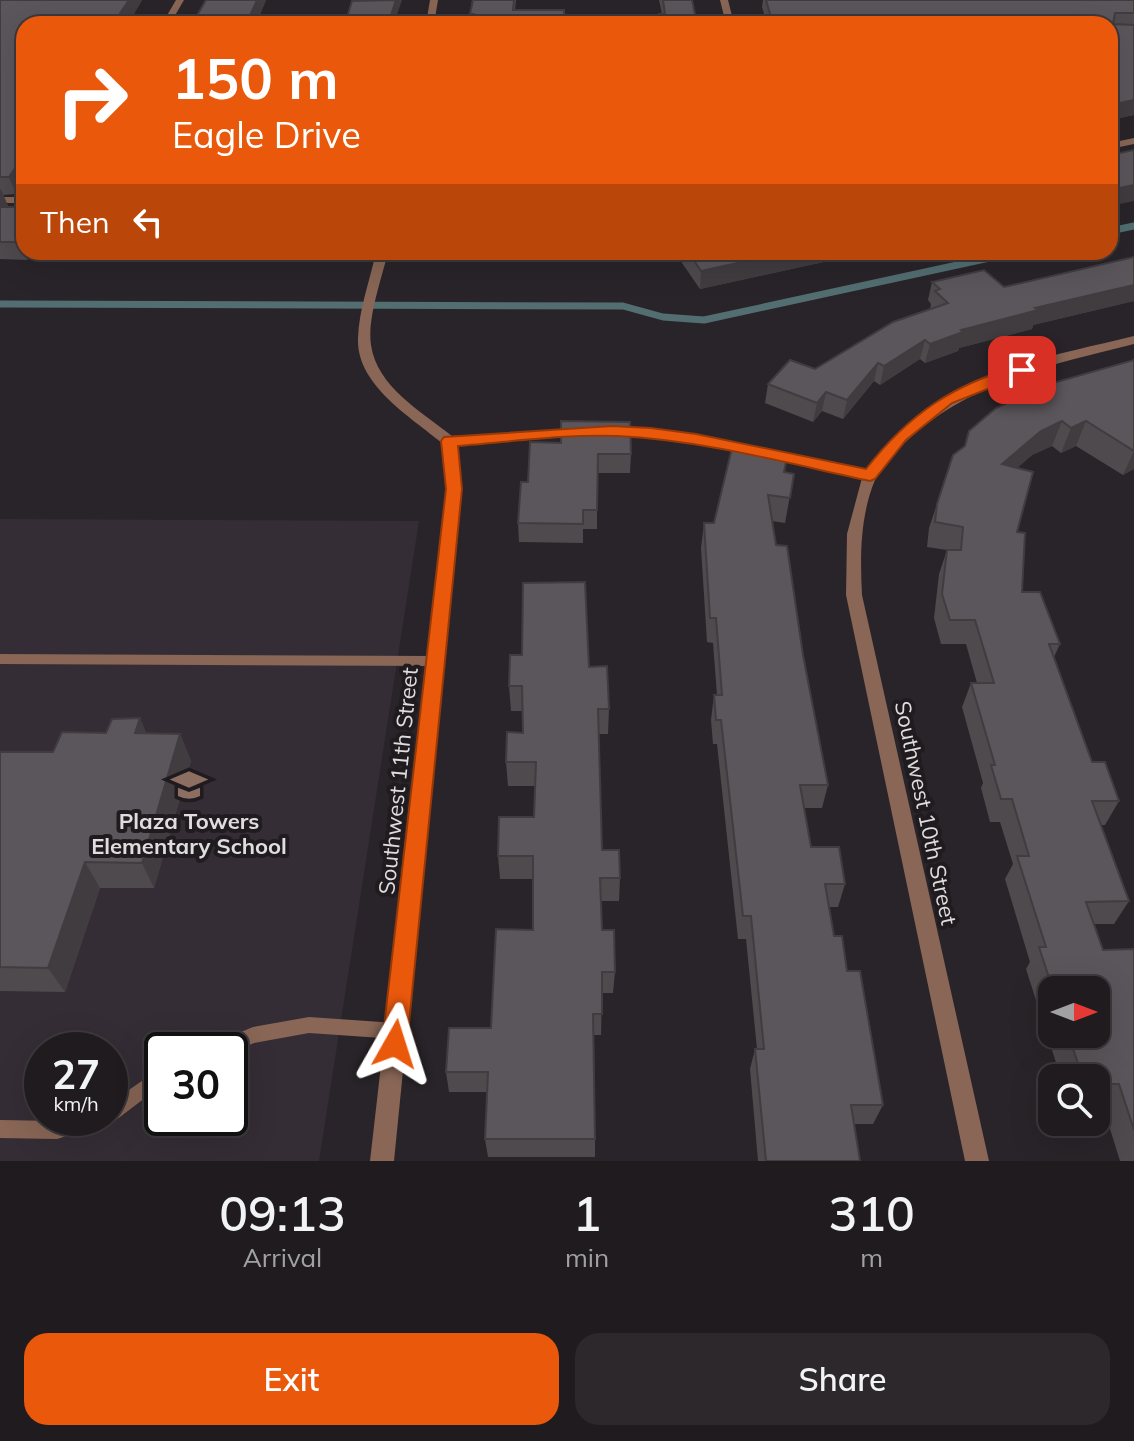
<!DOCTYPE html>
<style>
body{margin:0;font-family:Mulish,sans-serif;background:#2c282c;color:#f1f3f6;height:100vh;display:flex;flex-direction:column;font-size:30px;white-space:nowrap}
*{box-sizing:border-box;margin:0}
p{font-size:26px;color:#a1a1a4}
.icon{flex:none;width:44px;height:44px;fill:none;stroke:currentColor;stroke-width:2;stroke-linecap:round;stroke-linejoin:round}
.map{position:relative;height:1161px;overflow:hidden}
.side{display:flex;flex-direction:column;background:#1f1b1f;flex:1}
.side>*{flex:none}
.hud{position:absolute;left:16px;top:16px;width:1102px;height:244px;border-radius:24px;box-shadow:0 8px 32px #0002,0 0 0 2px #3c393d;background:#ea580c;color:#fff;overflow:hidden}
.needle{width:52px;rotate:90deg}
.fabs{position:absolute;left:1038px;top:976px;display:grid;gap:16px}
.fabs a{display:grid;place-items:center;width:72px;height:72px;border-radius:16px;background:#1f1b1f;box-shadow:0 8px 32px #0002,0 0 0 2px #3c393d;font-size:40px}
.speed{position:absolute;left:24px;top:1032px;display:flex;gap:16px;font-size:40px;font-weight:700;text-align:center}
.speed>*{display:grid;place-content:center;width:104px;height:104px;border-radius:50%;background:#1f1b1f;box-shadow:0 8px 32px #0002,0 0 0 2px #3c393d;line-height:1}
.speed small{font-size:20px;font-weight:400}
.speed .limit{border:4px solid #111;border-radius:12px;background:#fff;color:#111}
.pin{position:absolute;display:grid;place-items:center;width:68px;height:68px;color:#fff;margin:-34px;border-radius:16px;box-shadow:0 4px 12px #0006}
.me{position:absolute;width:88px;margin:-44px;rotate:6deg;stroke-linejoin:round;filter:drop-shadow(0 0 6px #0008)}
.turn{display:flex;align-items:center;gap:28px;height:168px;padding:0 24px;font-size:36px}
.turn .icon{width:104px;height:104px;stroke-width:2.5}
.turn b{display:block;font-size:56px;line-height:68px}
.then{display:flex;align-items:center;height:76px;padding:0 24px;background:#0003;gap:16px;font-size:30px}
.eta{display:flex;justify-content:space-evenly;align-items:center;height:136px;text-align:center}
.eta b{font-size:48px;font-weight:600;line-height:56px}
.cta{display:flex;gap:16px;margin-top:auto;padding:16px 24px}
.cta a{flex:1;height:92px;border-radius:24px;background:#ea580c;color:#fff;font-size:32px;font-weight:600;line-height:92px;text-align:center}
.cta a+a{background:#2c282c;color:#f1f3f6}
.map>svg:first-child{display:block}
</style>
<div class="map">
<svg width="1134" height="1161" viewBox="0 0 1134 1161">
<rect width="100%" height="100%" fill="#292429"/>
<!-- built -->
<path fill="#352d35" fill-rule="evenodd" d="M0,519l419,2 -100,640h-319zM42,1050h68v68h-68zM162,1050h68v68h-68z"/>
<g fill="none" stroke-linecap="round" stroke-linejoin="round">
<!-- stream -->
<g stroke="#526e71" stroke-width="7">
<path d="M1110,231l24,-5"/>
<path d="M0,304l623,2 40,11 41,3 313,-68"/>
</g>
<!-- lane -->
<g fill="#896656" fill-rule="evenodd">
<path d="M0,654l434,2 5,2 1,3 -1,3 -5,2 -434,-2z"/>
<path d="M309,1017l87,6 6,2 2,6 -2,6 -6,2 -87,-6 -55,10 -24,10v-3h-20l2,-6 41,-17z"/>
<path d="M162,1067v18l-46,35 -6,3 -6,-3 -2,4 -6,3 -39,12 -57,-1v-18l57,1 11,-3h42v-15z"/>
</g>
<!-- street -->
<g fill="#896656" fill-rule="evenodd">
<path d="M176,0h8l-14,24h-8z"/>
<path d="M430,0h8l-4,24h-8z"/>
<path d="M720,0h8l6,24h-8z"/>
<path d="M1134,138v6l-24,5v-6z"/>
<rect x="0" y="197" width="24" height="6"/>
<path d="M376,252h12c-6,26 -21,66 -17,93 6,42 51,67 81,91l130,-8 7,4 -7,4 -125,9 4,44 -67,672h-24l77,-672 -5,-46c-31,-26 -86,-58 -84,-105 1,-29 12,-58 18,-86z"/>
<path d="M1134,336v8c-80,20 -161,37 -224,94 -12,11 -28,27 -35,42 -15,36 -15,77 -13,115l127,566h-24l-119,-566 1,-61 15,-56 -166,-35 -87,-8 -7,-4 7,-4 87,8 171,34c15,-19 31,-37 50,-53 60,-48 144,-62 217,-80z"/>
</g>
</g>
<!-- wall -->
<g fill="#4e4a4e" fill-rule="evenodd">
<path d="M0,0h142l-14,24h-104v157l-8,13 -13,1 5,11 -1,1h17v45h315l-1,1 -309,4 -2,3 -27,-1z"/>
<path d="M206,0h60l-10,24h-64z"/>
<path d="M472,0h44l-1,10 50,14h-94l-1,-10z"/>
<path d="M659,0h33l5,24h-38v-10h3z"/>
<path d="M763,0h371v115l-24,5v-96h-343l-5,-17z"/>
<path d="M439,252h50v4l-50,-1z"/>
<path d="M683,252h186l-169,37 -18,-26z"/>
<path d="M1134,257v44l-101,24 -1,4 -73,19 -1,3 -33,12 -5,-4 -40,26 -6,-4 -31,38 -21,-8 -9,11 -48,-19 3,-19 47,-15 115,-60 1,-5 -3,-4 4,-18 72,5z"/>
<path d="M1134,360v109l-11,6 -47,-29 -15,7 -9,-7 -20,9 -15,13v64l5,60 38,52 -6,13 38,105 27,39 -14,24h-4l28,76 -15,23h-20l9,26 31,-1v212h-14l-18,-58h-6v-25h-35l-35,-109 4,-7 -25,-83 8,-15 -13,-42h-10l-9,-34 2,-5 -21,-76 9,-24h6l-11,-39h-25l-7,-26 5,-44 8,-24 -20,-3 2,-19 8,-24zM1052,990h44v44h-44z"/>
<path d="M530,442l101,12 -1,19h-33v56h-14v14l-64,-1 -1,-19 10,-41z"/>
<path d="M784,472l10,2 -9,49 -13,-2 4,24 27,110 25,130 -6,23h-18l7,39 34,37 -7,23h-9l5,29 13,35 36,134 -10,19h-19l6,37h-102l-8,-92 5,-20h2l-11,-110h-8l-21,-195h-4l-2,-24 3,-25h3l-4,-52 -6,-1 -6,-94 3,-25h10z"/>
<path d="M589,667l20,42 -1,25h-10l4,116 18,28 -1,23h-18l1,29 13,42 -2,21h-11l-1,42h-7l1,104v18h-107l-3,-18 2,-47h-38l-3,-20 45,-44 42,-98v-51h-33l-2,-23 36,-39 1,-31h-27l-2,-24 17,-29v-22h-12l-2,-25z"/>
<path d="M140,718l6,15 34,1 11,27 -37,127h-54l-35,104 -65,-1v-239h53l53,-19z"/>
</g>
<!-- shaded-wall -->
<g fill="#403c40">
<path d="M129,0h13l-14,24h-15z"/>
<path d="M257,0h9l-10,24h-5l-2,-6z"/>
<path d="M396,0h6l-8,24h-6z"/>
<path d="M1134,100v15l-24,5v-15z"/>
<path d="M24,155v26l-8,13 -7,-17z"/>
<path d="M1134,185v16l-24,5v-16z"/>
<path d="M1,189l7,17 -8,12v-28z"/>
<path d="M22,239l2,5v8h3l2,5 -2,3 -7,-18z"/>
<path d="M789,252h80l-169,37 1,-18z"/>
<path d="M881,252h22l-23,5z"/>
<path d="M1134,285v16l-101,24 -1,4 -73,19 -1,3 -33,12 5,-19 31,-14 74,-22z"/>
<path d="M925,340l-5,19 -40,26 4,-19z"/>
<path d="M878,363l-4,18 -31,38 4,-19z"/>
<path d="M826,392l-4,19 -9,11 4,-19z"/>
<path d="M1062,421l-10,25 -20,9 -39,34 9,-25 39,-33z"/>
<path d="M1086,421l-10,25 -15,7 10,-25z"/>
<path d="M1134,451v18l-11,6z"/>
<path d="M140,718l11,28 -16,-13z"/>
<path d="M180,734l11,27 -37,127 -12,-25z"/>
<path d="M85,862l15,26 -35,104 -17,-24z"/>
</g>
<!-- building -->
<g fill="#5b565b" stroke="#403c40" stroke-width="2">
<path d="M0,0h129l-16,24h-89v131l-15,22h-9z"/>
<path d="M206,0h51l-8,18h-4l-3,6h-50z"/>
<path d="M396,0l-8,24h-43l7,-23z"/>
<path d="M473,0h41l-1,10h51l1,14h-92l1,-10h-4z"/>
<path d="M663,0h29l5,24h-37l-1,-10h6z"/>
<path d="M766,0h368v13h-19l-2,11 21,1v75l-24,5v-81h-337z"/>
<path d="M1134,150v35l-24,5v-35z"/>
<path d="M0,207h24v32h-2l-2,3h-20z"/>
<path d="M688,252h101l-88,19z"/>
<path d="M1134,257v28l-99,23 3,2 -77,20 2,2 -33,12 -5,-4 -41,26 -6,-3 -31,37 -21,-8 -9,11 -49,-19 22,-24 25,9 78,-47 55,-19 -13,-12 5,-2 -8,-7 52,-12 20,17z"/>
<path d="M1134,360v91l-48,-30 -15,7 -9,-7 -21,10 -39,33 31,8 -16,60 8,1 -3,59h18l20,52h-11l43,118h13l14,39h-27l37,100 -43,1 17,48 31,-1v181l-15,-46h-23v-6h-13l-15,-44h28v-44h-43l-14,-43h7l-29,-91h12l-17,-57h-11l-10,-34h4l-24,-82h23l-19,-63h-25l-8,-26 5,-44h14l2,-23 -28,-5 2,-18 16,-49 12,-9 4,-15 27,-23 57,-25z"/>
<path d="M561,421l69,1 1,32h-33l-1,56h-14v14l-65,-1 3,-41h7l2,-40 31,1z"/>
<path d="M732,448l55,9 -3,15 10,2 -4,24 -22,-3 8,50 11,1 16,109 25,130h-28l11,62h28l6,37h-20l9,52h8l5,35h13l23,134h-32l9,56h-94l-11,-112h9l-13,-133h-8l-22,-196h-5l-2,-25h8l-6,-77h-6l-6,-95h10z"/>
<path d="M585,582l4,85 18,-1 2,43h-11l4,141h17l1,28h-20l2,52h12l1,42h-13v42h-9l2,125h-110l3,-67h-42l3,-44h42l5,-99 37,1v-74h-35l1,-39h35l2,-55h-30l1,-30 16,1 -1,-47h-13l1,-31h12l1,-72z"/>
<path d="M140,718l-5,15 45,1 -38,129 -57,-1 -37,106 -48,-1v-215h53l9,-20 44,1 6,-14z"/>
</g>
<!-- route -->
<path fill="#ea580c" stroke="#983908" stroke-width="2" d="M1022,365l8,5 -2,3 -76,30 -46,37 -31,39 -5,2c-84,-18 -168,-41 -253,-45 -52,-2 -107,6 -159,10l4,43 -55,555 -3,9 -9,4 -9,-4 -4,-9 64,-555 -5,-48 3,-4 168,-11 39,2 45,6 170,35c43,-55 87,-85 156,-104z"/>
<!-- icons -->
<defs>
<g id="school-bare" transform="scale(2.76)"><path d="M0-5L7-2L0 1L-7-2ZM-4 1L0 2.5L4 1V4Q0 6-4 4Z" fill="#8d6e63" stroke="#1f1b1f" stroke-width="2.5" paint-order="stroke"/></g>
</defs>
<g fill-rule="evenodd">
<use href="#school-bare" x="189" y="785"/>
</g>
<g text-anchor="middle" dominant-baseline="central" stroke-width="8" stroke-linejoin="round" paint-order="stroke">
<!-- street labels -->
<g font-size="22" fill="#e0dde0" stroke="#1f1b1f">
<text transform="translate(398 781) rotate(-84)">Southwest 11th Street</text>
<text transform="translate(926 813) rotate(78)">Southwest 10th Street</text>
</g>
<!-- poi labels -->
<g font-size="22" font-weight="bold" fill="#e0dde0" stroke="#1f1b1f">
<text x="189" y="821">Plaza Towers<tspan x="189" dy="25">Elementary School</tspan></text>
</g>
</g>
</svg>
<div class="fabs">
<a><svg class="needle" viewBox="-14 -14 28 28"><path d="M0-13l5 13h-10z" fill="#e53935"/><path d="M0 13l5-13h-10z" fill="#a1a1a4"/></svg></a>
<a><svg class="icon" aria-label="search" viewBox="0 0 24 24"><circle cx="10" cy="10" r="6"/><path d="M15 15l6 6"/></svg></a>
</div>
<div class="speed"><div>27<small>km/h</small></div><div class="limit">30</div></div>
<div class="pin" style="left:1022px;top:370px;background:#d93025"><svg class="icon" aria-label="arrive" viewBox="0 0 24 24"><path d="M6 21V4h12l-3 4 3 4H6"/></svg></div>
<svg class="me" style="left:395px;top:1044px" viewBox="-20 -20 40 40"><path d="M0-17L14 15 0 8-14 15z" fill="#ea580c" stroke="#fff" stroke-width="4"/></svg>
<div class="hud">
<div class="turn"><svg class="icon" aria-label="right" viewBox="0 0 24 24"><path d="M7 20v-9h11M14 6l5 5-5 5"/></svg><div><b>150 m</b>Eagle Drive</div></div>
<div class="then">Then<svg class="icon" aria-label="left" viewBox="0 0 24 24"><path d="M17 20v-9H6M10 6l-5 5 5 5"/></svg></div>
</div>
</div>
<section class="side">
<div class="eta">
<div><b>09:13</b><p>Arrival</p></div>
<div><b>1</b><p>min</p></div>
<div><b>310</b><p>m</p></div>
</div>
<div class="cta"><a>Exit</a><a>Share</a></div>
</section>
